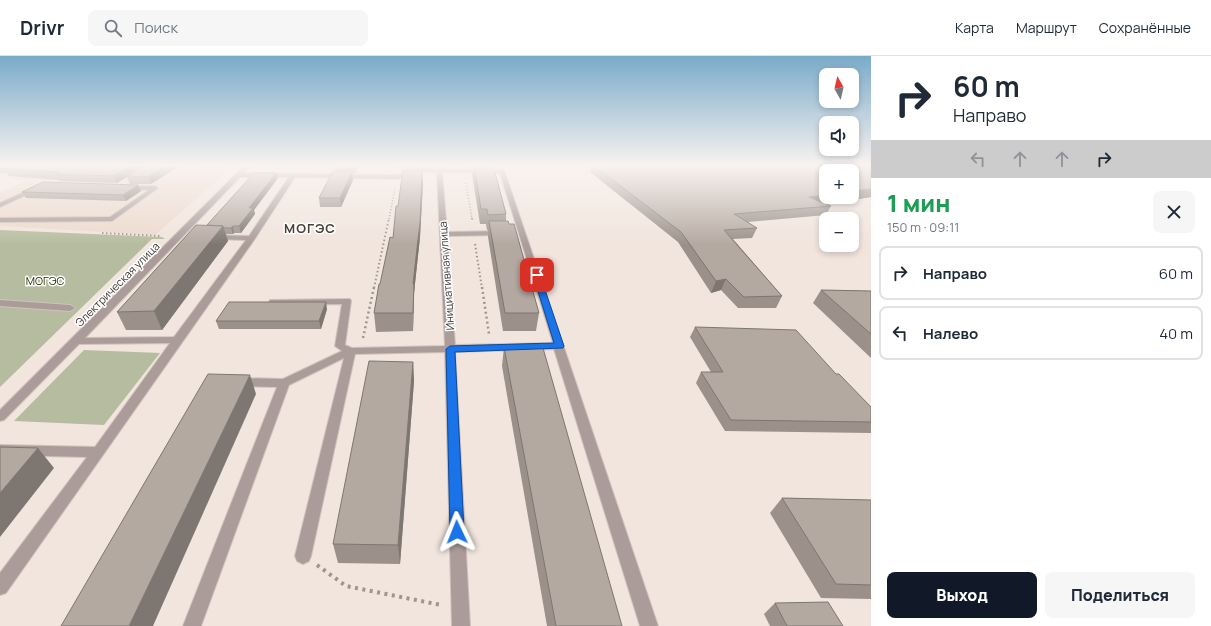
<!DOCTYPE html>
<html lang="ru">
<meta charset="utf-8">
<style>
body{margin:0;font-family:Manrope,sans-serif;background:#f6f6f7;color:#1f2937;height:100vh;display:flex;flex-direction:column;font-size:15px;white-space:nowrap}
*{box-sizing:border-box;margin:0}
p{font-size:13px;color:#747a83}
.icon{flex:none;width:22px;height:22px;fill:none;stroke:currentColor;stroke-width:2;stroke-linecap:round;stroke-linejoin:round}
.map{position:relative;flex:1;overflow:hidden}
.details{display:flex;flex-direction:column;background:#fff;width:340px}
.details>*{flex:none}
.guide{background:#fff;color:#1f2937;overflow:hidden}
.needle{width:26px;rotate:352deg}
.tools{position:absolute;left:819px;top:12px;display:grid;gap:8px}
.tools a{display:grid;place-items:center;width:40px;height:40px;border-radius:8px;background:#fff;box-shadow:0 2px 6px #0003;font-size:20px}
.pin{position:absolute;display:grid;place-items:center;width:34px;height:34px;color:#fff;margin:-17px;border-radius:8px;box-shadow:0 2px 6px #0006}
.me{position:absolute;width:44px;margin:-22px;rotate:358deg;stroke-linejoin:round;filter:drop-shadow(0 0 3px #0008)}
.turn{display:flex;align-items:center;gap:14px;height:84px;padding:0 16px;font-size:18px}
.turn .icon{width:52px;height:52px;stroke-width:2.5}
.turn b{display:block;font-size:28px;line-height:34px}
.lanes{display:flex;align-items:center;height:38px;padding:0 16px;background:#0003;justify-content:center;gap:20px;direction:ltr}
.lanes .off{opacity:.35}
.round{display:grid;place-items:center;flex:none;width:42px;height:42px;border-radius:8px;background:#f6f6f7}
.headline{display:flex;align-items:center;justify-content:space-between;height:68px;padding:0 16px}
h1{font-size:24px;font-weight:800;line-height:30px;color:#1e9e55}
.button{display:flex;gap:8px;margin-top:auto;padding:8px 16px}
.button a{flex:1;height:46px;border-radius:8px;background:#111827;color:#fff;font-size:16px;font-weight:800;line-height:46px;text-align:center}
.button a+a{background:#f6f6f7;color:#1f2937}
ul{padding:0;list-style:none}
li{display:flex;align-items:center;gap:12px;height:54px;margin:0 8px 6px;padding:0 8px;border:2px solid #e0e1e3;border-radius:8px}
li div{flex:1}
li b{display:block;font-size:15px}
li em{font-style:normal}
header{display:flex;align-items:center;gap:24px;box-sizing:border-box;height:56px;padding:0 20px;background:#fff;border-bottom:1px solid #e0e1e3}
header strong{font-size:19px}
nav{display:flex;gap:22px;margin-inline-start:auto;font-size:14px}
.search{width:280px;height:36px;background:#f6f6f7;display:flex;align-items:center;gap:10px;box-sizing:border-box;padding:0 14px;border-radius:8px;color:#747a83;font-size:15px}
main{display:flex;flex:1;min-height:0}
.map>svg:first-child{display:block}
</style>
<header>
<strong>Drivr</strong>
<div class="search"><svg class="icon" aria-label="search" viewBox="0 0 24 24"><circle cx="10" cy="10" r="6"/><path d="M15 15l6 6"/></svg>Поиск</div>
<nav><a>Карта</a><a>Маршрут</a><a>Сохранённые</a></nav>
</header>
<main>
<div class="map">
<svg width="871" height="570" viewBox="0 0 871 570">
<rect width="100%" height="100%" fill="#f1e5dd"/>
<!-- built -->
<path fill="#ecd9cc" d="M0,109h235l-80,70 -155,-9v-33l27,-13 -27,-2z"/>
<!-- green -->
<g fill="#b5bc9f">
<path d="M0,174l162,7 3,2h-13l-152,148z"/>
<path d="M84,294l76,3 -56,72 -90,-4z"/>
</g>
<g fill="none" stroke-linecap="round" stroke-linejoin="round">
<!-- minor casing -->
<g stroke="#cec3bc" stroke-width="2">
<g id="minor">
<path d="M245,109h6l-8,8 154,2 16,-5 -22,-5c16,0 30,3 46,4l-1,-4h6v4l62,1 154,456h-18l-86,-277 -99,3 15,274h-18l-7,-274 -90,2 -44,202 -2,5 -6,3 -6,-3 -2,-5 49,-198 -55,27 -88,241h-18l94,-239 -38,-1 -4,-1 -2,-3 2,-3 4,-1 44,1 59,-28 -7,-5 7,-42 -69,1 -4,-3 1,-2 80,-1 1,2 -6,44 7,3 93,-2 -8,-174h-17l-23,7 -102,-2 -41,63 -248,353 -6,2v-22l87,-116 -87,-2v-10l95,2 75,-104 -91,1 -75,76 -4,1v-11zM442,116l58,1 53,170 -98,2 -8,-109 54,-1 4,-2 -4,-2 -54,1zM240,121h49l-40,59 -39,-1 -1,2 4,2 33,1 -72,97 -89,1z"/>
<path d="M124,130h31l3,2 -46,33 -112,1v-4l110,-1 39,-27 -23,-1 -2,-1z"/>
<path d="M35,131l3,2 -1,1 -37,17v-4z"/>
<path d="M0,244l70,5 5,3 -5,3 -70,-5z"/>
</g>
</g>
<!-- path-far3 -->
<g stroke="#9e9590" stroke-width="1.5" stroke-dasharray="1 2" stroke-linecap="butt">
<path d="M466,127l6,36"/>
<path d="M389,163l6,-30"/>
</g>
<!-- path-far2 -->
<g stroke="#9e9590" stroke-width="2" stroke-dasharray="1.5 2.5" stroke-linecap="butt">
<path d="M472,162v3"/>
<path d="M102,177l59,3"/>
<path d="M475,188l7,44"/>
<path d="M374,232l15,-70"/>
</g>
<!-- path-far1 -->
<g stroke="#9e9590" stroke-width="2.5" stroke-dasharray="2 3" stroke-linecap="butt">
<path d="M482,231l7,47"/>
<path d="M363,282l11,-51"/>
</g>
<!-- path -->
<path stroke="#9e9590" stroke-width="4" stroke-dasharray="3 4.5" stroke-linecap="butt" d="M317,509l29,21 95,19"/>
<!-- minor -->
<use href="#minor" fill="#ab9c9a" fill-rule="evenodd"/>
</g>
<!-- wall -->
<g fill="#9b918a">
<path d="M0,109h181l-30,19h-21l-3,-7 -10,6 -58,-2v-1l-50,-4 -2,-3h-7z"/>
<path d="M199,109h29l-3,2h-25z"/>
<path d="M336,109h22v2l-3,6h-3l1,7 -12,27h-21l-1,-9 18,-27z"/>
<path d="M471,109h22l13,49v7l33,92 -3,18h-33l-15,-94v-7h-1l-1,-6h-6l-8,-50 1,-6h-2z"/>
<path d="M592,109h279v32l-45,7 5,2 -5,9 -78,7 9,6 -5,10 -19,1 49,57 -6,12h-38l-17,-18 -10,3 -33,-51 -88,-70z"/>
<path d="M278,122l-24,32 1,4 -14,19h-7l-1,1h-7l2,7 -66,89h-36l-9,-18 90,-87z"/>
<path d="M423,127l-3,54 -6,56 -1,38 -37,1 -2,-19 19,-75 5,-32z"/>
<path d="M138,129l3,6 -15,10 -100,-3 -4,-6z"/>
<path d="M821,234l50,1v67l-58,-55z"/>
<path d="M327,253l-6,20h-102l-3,-8z"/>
<path d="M695,271l141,47 35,33v26l-146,-2 -29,-48 5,-11h10l-21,-35z"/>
<path d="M504,291l118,279h-75l-45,-260z"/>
<path d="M413,306l1,19 -14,183 -62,-1 -5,-19z"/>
<path d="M782,442l89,2v99l-50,-1 -51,-85z"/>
<path d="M775,547l68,23h-73l-6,-12z"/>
</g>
<!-- shaded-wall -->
<g fill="#7e7671">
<path d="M132,109h15l-20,11v1l-10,6 -4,-7z"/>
<path d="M167,109h14l-30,19 -3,-7z"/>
<path d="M355,109h3v2l-3,6z"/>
<path d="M422,114l1,13 -3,54 -6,56 -1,38v-47z"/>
<path d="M352,116l1,8 -12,27 -1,-9z"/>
<path d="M276,117l2,5 -24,32 1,4 -14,19 -2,-7 10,-18z"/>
<path d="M138,129l3,6 -15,10 -3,-6z"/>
<path d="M871,133v8l-66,10 4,-10 17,-2v2h26v-6z"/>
<path d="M223,170l5,15 -66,89 -8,-19z"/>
<path d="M233,170l1,7 -1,1 -2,-6z"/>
<path d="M726,223l-5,11 -10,3 5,-12z"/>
<path d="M326,246l1,7 -6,20 -2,-8z"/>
<path d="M413,306l1,19 -14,183 -2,-19z"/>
<path d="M250,319l6,19 -103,232h-24z"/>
<path d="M38,392l16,20 -54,69v-44z"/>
</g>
<!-- building -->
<g fill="#b4a9a1" stroke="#7e7671">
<path d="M0,109h132l-19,11 -57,-2 2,-2 -53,-3 6,-3h-11z"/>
<path d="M145,109h22l-19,12 -21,-1z"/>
<path d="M474,109h19l13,49 -18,1 -1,-6h-6z"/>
<path d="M593,109h278v3h-6l6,2v19l-19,2v-20h-26v24l-17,2 22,9 -97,8 23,14 -33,2 58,66 -38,1 -18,-18 -10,2 -35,-49z"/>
<path d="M403,114h19l-2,52 -7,62h1l-1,29h-39l5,-29h1l10,-47 3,1 3,-32h2z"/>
<path d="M333,115l19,1 -12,26h-21z"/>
<path d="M254,117h22l-27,35h4l-14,18h-6l-2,2h-7l-1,-2 -16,-1z"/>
<path d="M43,126l95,3 -15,10 -101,-3z"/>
<path d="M489,165h19l1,3h5l25,89h-34z"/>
<path d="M196,169l27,1 -69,85 -37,1z"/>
<path d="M821,234l50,1v43z"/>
<path d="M229,246h97l-7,19h-103z"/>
<path d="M695,271l101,3 40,44h3l32,33v15l-140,-2 -30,-48h22z"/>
<path d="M504,291l39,1 79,278h-66z"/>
<path d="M369,305l44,1 -15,183 -65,-1z"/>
<path d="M208,318l42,1 -121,251h-68z"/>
<path d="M0,391l38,1 -38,45z"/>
<path d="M782,442l89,2v85l-35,-1z"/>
<path d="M828,546l15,24h-56l-12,-23z"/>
</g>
<!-- sky -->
<linearGradient id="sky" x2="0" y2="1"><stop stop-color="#7aaaca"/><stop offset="0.58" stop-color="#f9f3f0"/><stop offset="1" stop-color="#f9f3f0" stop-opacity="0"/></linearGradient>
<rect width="871" height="189" fill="url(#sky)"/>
<!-- route -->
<path fill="#1a73e8" stroke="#114b97" d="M537,217l3,2 24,71 -1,2 -108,4 9,180 -2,5 -5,2 -5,-2 -2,-5 -4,-183 4,-3 104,-3 -21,-68z"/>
<g text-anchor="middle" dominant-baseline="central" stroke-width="3" stroke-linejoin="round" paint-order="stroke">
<!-- street labels -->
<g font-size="11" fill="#403b38" stroke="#fff">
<text transform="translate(446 220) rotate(-94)">Инициативная улица</text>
<text transform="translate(117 228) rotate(-45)">Электрическая улица</text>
</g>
<!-- park labels -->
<g font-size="11" fill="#293000" stroke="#fff">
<text x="45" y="224">МОГЭС</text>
</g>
<!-- far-district labels -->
<g font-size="13" font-weight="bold" letter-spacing="1" fill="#4a413a" stroke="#fff">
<text x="310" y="172">МОГЭС</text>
</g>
</g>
</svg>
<div class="tools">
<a><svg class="needle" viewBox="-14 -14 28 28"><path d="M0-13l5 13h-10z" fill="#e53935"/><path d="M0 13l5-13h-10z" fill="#747a83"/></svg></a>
<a><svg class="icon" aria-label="sound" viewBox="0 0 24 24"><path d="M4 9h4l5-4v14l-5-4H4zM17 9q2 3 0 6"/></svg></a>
<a>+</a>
<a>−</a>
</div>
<div class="pin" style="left:537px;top:219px;background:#d93025"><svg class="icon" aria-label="arrive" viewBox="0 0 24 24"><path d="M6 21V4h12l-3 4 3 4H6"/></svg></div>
<svg class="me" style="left:457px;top:476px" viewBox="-20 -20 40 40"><path d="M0-17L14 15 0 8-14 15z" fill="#1a73e8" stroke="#fff" stroke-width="4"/></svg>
</div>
<section class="details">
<div class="guide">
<div class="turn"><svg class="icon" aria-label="right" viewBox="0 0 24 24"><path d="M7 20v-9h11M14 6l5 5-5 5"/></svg><div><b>60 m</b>Направо</div></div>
<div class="lanes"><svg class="icon off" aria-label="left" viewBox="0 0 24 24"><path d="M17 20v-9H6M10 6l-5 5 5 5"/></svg><svg class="icon off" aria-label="ahead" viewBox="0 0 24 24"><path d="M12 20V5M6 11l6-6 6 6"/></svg><svg class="icon off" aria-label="ahead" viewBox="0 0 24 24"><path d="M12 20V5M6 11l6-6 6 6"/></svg><svg class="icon" aria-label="right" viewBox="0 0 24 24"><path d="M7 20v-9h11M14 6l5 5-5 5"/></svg></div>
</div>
<div class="headline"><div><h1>1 мин</h1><p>150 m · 09:11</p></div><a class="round"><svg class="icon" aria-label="close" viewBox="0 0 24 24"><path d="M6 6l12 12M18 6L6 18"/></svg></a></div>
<ul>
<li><svg class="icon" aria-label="right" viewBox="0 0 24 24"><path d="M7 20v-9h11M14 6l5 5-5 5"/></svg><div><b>Направо</b></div><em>60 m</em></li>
<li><svg class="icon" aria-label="left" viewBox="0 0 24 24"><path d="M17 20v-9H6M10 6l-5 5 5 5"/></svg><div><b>Налево</b></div><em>40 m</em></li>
</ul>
<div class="button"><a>Выход</a><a>Поделиться</a></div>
</section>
</main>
